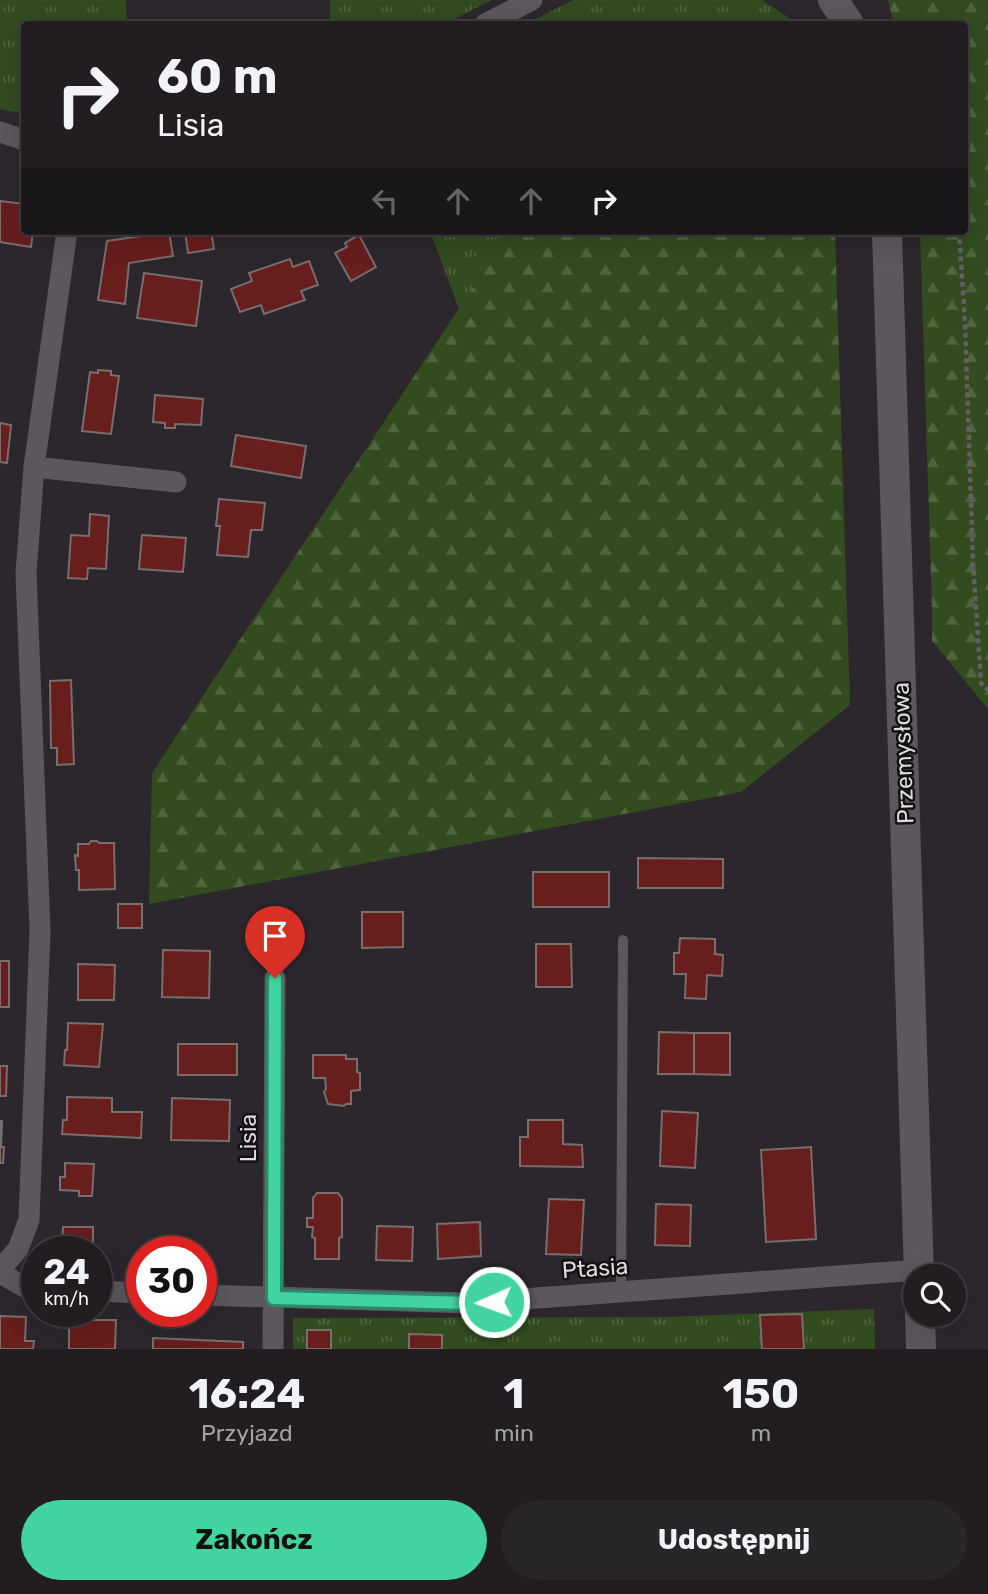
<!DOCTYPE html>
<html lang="pl">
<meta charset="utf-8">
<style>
body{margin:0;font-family:Rubik,sans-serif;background:#29262a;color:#f1f3f6;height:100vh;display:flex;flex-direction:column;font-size:26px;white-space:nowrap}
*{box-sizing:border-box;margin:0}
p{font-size:23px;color:#a2a2a5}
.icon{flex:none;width:38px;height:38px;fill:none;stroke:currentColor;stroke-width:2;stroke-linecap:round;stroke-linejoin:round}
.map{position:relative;height:1349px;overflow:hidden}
.sheet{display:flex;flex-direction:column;background:#211d21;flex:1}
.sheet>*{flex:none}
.top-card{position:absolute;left:21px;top:21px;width:947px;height:214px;border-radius:7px;box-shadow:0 7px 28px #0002,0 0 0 2px #3e3b3f;background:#211d21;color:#f1f3f6;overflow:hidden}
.tools{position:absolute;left:903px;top:1264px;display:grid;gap:14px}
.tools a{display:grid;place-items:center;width:63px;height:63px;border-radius:50%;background:#211d21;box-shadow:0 7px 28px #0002,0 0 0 2px #3e3b3f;font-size:35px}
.speed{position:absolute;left:21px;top:1236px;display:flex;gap:14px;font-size:35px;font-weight:700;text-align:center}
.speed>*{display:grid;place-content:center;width:91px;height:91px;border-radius:50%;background:#211d21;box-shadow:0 7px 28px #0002,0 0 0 2px #3e3b3f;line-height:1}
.speed small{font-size:18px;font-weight:400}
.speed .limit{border:10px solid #d22;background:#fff;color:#111}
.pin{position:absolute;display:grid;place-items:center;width:60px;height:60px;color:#fff;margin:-72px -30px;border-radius:50% 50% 50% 0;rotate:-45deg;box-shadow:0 0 7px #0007}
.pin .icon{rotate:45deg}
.me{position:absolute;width:77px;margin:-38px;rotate:268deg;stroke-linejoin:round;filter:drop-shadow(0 0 5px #0008)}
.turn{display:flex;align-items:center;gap:24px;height:147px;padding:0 21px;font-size:32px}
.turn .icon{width:91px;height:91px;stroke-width:2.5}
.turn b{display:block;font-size:49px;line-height:60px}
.lanes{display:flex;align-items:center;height:66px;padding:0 21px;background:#0003;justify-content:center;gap:35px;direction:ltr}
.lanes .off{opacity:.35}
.eta{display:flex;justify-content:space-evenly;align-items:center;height:119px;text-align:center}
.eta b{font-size:42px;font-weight:700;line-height:49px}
.cta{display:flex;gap:14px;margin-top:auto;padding:14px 21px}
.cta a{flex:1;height:80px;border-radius:42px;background:#42d4a0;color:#111;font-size:28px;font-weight:700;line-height:80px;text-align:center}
.cta a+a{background:#29262a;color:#f1f3f6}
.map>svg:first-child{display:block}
</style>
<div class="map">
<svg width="988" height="1349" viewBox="0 0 988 1349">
<defs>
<pattern id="grass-tufts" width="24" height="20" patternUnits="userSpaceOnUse" patternTransform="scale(1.75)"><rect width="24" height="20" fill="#324b1f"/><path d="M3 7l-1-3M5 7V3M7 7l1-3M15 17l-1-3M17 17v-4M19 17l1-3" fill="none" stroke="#4f643f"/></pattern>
<pattern id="forest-firs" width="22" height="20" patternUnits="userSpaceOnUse" patternTransform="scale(1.75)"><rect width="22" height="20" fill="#324b1f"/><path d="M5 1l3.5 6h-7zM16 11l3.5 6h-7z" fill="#4f643f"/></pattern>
</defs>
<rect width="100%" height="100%" fill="#2c272c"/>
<!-- grass -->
<g fill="url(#grass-tufts)">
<path d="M0,0h126l1,24h-103v90l-24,-5z"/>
<path d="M330,0h161l-46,24h-115z"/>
<path d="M573,0h189l26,17 4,7h-266z"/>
<path d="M430,231h80l-51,78z"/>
<path d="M874,1309l1,40h-582v-31l372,-1z"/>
</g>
<!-- forest -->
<g fill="url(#forest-firs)">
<path d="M888,0h100v709l-56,-68v-30l-12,-380h44v-207h-70z"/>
<path d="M510,231h325l15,474 -109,87 -592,112 3,-131z"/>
</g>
<!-- building -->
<g fill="#671e1d" stroke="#776e6d" stroke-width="2">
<path d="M0,201l24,3v27h9l-2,16 -31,-5z"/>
<path d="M185,231h26l3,18 -26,4z"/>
<path d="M169,232l4,24 -44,7 -4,41 -27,-4 9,-59z"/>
<path d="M359,235l17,32 -25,14 -16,-28 12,-6 -2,-4z"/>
<path d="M290,259l3,8 16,-6 9,24 -17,6 4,9 -41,14 -3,-9 -21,7 -9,-23 21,-8 -3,-8z"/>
<path d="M144,273l58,8 -6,45 -59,-8z"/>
<path d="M98,370l13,1v4l8,1 -8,58 -29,-3 8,-59 8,1z"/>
<path d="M155,395l48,4 -2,26 -26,-1v4h-10v-5l-12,-1z"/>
<path d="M0,423l11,2 -4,38 -7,-1z"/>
<path d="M236,435l70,11 -5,32 -70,-12z"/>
<path d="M219,499l46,4 -3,27h-11l-3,27 -31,-2 3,-29h-4z"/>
<path d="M90,514l19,2 -3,53 -18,-1 -1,11 -19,-1 3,-43 18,1z"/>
<path d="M142,535l44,3 -3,34 -44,-3z"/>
<path d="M71,680l3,84 -17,1v-17h-6l-1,-67z"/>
<path d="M91,841h6l2,2h15l1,46 -36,1v-20h-3l-1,-15 3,1v-12h11z"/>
<path d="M638,858l85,1v29h-85z"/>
<rect x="533" y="872" width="76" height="35"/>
<rect x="118" y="904" width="24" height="24"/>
<path d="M362,912h41v35l-41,1z"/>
<rect x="252" y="927" width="18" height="23"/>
<path d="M680,938l35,1v15l8,1 -1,21 -15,-1 -1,24 -21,-1 1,-24h-12v-21h5z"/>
<path d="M536,944h35l1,43h-36z"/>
<path d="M163,950l47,1 -1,47 -47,-1z"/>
<rect x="0" y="961" width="9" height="46"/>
<path d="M78,964l37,1 -1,35h-36z"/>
<path d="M68,1023l35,1 -4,43 -35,-2 1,-15h2z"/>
<path d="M659,1032l35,1v41h-36z"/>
<path d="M694,1033h36v42l-36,-1z"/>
<rect x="178" y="1044" width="59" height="31"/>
<path d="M313,1055h33v4h11v13l3,1v17l-9,1v13h-5l-2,2 -16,-2 -4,-12 2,-3 -1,-11h-12z"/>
<path d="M0,1066h7l-1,30h-6z"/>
<path d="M67,1097l45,1v14h30l-1,26 -79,-4 1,-14h4z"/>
<path d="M172,1098l58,2 -1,41 -58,-1z"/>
<path d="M662,1111l36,2 -3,55 -35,-2z"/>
<path d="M528,1120h35v24l19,1 1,22 -63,-1v-29h8z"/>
<path d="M0,1121h2l-1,26h3l-1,16h-3z"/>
<path d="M811,1147l5,92 -50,3 -5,-92z"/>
<path d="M65,1163l29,1 -2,32h-13v-5l-19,-1v-13h5z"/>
<path d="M317,1193h21l4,5v39l-3,1v21h-24v-21l-3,-1 1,-10h-6v-9h6v-20z"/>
<path d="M549,1199l35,1 -3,55 -35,-1z"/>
<path d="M656,1204l35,1 -1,41 -35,-1z"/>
<path d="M480,1222l1,34 -43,3 -1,-35z"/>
<path d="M377,1226l36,1 -1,34 -36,-1z"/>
<path d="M63,1227h30v24h-35v-3l4,-1z"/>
<path d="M802,1314l2,35h-42l-2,-34z"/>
<path d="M0,1316l26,1 -1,24h9l-1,8h-33z"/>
<path d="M69,1320h47l-1,29h-46z"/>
<rect x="307" y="1330" width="24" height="19"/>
<path d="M409,1334l33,1v14h-33z"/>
<path d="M153,1338l90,4v7h-90z"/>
</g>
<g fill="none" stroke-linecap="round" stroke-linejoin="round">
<!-- path -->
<path stroke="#635e63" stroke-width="4.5" stroke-dasharray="5 3.5" stroke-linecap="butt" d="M959,231l6,91 8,241 8,120 7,7"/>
<!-- lane -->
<path stroke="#5c575c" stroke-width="10" d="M621,1293l2,-353"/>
<!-- street -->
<g stroke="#5c575c" stroke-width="21">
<path d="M485,24l47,-24"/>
<path d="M0,132l24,8"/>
<path d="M34,467l142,15"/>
<path d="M0,1270l18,-21 11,-29 11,-290 -14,-357 8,-106 33,-236"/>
<path d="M0,1273l28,16h9"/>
<path d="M96,1291l46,2"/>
<path d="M201,1295l268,8 450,-33"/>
<path d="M273,1349l2,-371"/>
</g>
<!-- secondary -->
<g stroke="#5c575c" stroke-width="30">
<path d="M833,0l16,24"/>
<path d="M887,231l32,1045"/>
<path d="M920,1314l1,35"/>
</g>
</g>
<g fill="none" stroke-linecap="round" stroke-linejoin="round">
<!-- route casing -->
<g stroke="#2b8a68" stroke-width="18">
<path id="route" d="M275,978l-1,320 195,5 25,-1"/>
</g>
<!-- route -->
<use href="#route" stroke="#42d4a0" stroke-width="12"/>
</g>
<g text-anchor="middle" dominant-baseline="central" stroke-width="5" stroke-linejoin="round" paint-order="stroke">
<!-- street labels -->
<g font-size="23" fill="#dfdbdf" stroke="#131113">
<text transform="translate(903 753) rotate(-92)">Przemysłowa</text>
<text transform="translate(248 1138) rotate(-90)">Lisia</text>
<text transform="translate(595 1268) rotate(-4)">Ptasia</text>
</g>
</g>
</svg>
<div class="tools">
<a><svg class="icon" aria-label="search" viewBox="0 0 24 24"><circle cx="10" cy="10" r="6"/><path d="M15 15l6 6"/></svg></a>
</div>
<div class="speed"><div>24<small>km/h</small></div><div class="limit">30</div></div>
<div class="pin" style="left:275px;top:978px;background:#d93025"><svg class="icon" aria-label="arrive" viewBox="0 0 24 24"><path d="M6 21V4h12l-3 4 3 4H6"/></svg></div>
<svg class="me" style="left:494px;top:1302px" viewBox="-20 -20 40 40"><circle r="17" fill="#42d4a0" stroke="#fff" stroke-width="3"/><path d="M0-11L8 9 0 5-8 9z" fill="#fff"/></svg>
<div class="top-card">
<div class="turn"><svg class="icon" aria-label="right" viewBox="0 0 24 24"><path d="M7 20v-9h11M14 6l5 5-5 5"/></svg><div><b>60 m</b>Lisia</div></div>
<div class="lanes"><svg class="icon off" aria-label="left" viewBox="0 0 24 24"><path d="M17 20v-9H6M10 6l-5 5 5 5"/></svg><svg class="icon off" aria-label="ahead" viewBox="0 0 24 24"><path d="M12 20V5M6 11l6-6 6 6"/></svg><svg class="icon off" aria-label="ahead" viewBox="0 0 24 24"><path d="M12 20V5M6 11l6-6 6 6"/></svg><svg class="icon" aria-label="right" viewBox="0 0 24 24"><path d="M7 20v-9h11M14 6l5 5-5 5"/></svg></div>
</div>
</div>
<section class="sheet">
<div class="eta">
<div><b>16:24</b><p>Przyjazd</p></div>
<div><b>1</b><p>min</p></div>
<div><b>150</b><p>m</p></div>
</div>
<div class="cta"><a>Zakończ</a><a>Udostępnij</a></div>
</section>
